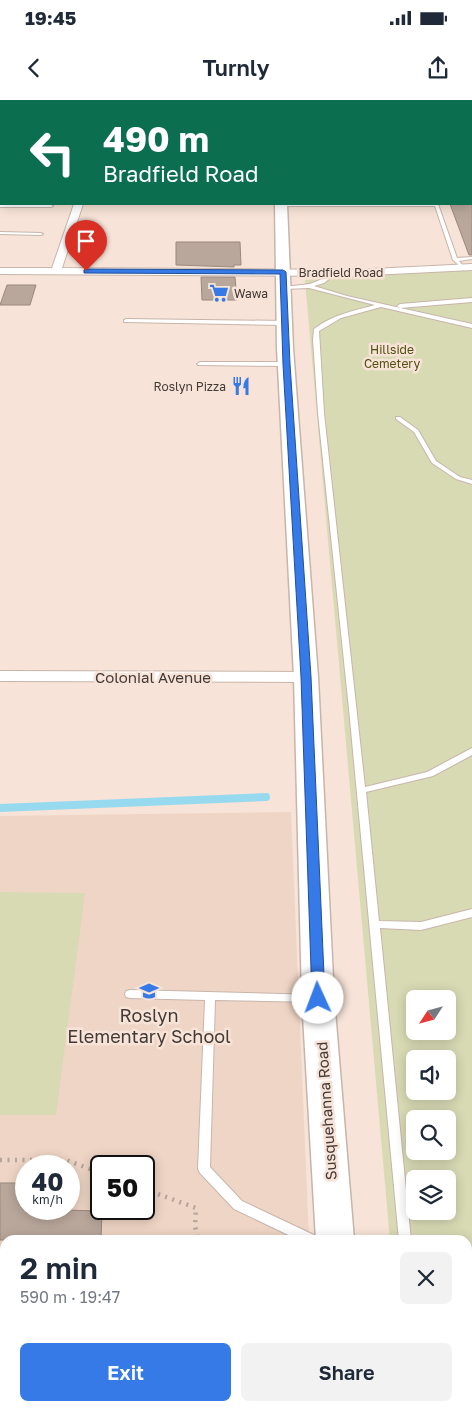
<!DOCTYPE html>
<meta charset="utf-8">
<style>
body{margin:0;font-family:"Golos Text",sans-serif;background:#f2f2f3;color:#1f2937;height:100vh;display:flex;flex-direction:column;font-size:19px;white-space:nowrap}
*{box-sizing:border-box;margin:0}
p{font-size:16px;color:#747a83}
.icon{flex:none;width:28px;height:28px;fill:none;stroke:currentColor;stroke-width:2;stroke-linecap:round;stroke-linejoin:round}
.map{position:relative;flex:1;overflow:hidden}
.sheet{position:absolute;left:0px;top:1135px;width:472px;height:176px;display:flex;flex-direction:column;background:#fff;border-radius:15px 15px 0 0;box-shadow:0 2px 12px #0003}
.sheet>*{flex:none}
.hud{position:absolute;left:0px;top:0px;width:472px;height:105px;box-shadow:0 2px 12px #0003;background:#0b6e4f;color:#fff;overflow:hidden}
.needle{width:32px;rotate:234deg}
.controls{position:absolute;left:406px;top:890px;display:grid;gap:10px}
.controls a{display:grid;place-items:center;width:50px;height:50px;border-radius:8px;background:#fff;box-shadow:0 2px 12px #0003;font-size:25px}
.speed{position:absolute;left:15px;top:1055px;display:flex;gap:10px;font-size:25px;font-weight:700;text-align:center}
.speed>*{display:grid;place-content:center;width:65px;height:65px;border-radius:50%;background:#fff;box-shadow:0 2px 12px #0003;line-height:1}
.speed small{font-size:12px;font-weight:400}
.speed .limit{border:2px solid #111;border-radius:8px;background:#fff;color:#111}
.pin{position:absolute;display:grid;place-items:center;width:42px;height:42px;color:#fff;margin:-51px -21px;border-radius:50% 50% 50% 0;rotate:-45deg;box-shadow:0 0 5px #0007}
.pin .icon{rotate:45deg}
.me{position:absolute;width:55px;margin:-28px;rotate:358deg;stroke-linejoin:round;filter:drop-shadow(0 0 4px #0008)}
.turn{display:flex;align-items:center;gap:18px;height:105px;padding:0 20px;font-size:22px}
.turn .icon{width:65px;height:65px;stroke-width:2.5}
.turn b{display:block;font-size:35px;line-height:42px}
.round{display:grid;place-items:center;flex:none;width:52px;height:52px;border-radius:8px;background:#f2f2f3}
.overview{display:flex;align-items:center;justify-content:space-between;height:85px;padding:0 20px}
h1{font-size:30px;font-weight:600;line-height:38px}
.action{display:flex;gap:10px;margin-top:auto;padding:10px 20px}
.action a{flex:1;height:58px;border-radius:8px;background:#367ae8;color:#fff;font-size:20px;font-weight:600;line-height:58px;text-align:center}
.action a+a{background:#f2f2f3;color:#1f2937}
.status{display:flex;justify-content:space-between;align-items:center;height:35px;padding:0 25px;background:#fff;direction:ltr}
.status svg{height:14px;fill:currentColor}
header{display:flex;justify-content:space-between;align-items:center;height:65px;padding:0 20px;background:#fff;font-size:22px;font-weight:600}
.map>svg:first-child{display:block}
</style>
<div class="status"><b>19:45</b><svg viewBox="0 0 49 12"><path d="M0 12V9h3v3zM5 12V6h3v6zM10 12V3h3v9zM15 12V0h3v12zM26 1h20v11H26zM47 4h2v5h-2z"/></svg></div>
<header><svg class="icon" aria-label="back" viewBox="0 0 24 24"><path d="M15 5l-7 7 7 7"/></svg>Turnly<svg class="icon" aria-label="share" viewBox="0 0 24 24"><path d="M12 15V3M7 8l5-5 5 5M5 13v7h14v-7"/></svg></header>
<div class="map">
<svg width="472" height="1311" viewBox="0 0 472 1311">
<rect width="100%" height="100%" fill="#f7e3d7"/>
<!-- built -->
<path fill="#efd5c5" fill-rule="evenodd" d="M291,712l18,428h-304v166h311v5h-316v-595zM26,1066h43v43h-43zM101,1066h43v43h-43z"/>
<!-- green -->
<g fill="#d8dab4" fill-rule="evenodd">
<path d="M472,170v1141h-66l-1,-5h63v-166h-78l-85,-960zM415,899h33v32h-33zM415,959h33v32h-33zM415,1019h33v32h-33zM415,1079h33v32h-33z"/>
<path d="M0,792l85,1 -29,222h-56z"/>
</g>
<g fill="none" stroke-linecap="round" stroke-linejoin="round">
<!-- stream -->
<path stroke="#97daf0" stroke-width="8" d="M0,708l266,-11"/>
</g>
<!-- building -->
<g fill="#b9a79b" stroke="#9b897e">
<path d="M450,104h22v51h-3z"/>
<path d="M176,142h64l1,23h-7v2l-58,-2z"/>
<path d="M201,177h34l2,23h-35z"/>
<path d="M7,185h29l-6,20h-30z"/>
<path d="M0,1083h26v26l76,2 -1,29h-101z"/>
</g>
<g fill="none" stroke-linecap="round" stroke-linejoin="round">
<!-- service casing -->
<g stroke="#c8b5aa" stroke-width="2">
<g id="service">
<path d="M281,104h157l19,54 15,-1v2l-13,2 5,6 -2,1 -9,-8 -18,-54h-156z"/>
<path d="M0,105h51l2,1 -2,1h-51z"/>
<path d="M0,132l41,1 2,1 -2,1 -41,-1z"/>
<path d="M335,172l2,1 -13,10 -10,3 33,10 125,28v4l-91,-21 -40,11 -22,13 5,82 41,374 62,-15 45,-24v7l-39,21 -67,16 13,129 42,1 51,-13v8l-51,13 -41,-2 31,312h-12l-50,-531 -31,-296 -5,-73 1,-11c18,-14 39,-18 61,-24l-66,-17 -25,1 -2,-1 2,-1 26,-3 10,-4z"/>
<path d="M472,198v4l-72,6 -3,-2 3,-2z"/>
<path d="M126,219l159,2 3,2 -3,2 -161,-3v-2z"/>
<path d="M200,262h86l3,2 -3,2 -88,-1 -1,-1z"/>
<path d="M396,317h4l18,13 18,31 24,16 12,3v4l-16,-5 -24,-16 -18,-31 -18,-13z"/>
<path d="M130,890l187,5 1,3 -1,3 -4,1 -98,-2 -5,167 32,34 74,35 2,4h-19l-65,-31 -34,-36 -2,-4 7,-169 -75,-2 -4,-1 -1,-3 1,-3z"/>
<path d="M435,1306h16l2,5h-16z"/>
</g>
</g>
<!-- minor casing -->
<g stroke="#c8b5aa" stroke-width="2">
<g id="minor">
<path d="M260,0h15l1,1h-15z"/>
<rect x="0" y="17" width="1" height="4"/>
<rect x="471" y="36" width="1" height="5"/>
<path d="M0,54l1,1v5h-1z"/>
<path d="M74,104h9l-21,64 289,2 121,-6v6l-121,6 -351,-2v-6h52z"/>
<path d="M0,571l306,1 6,1 3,4 -3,4 -6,1 -306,-1z"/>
</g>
</g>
<!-- secondary casing -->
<g stroke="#c8b5aa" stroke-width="3">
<g id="secondary">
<rect x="268" y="0" width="10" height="1"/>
<rect x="471" y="47" width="1" height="6"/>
<path d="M1,66v8l-1,1v-8z"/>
<path d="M275,104h12l6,144 25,329 16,321 20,242h-38l-14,-242 -8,-321 -17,-329z"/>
<rect x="326" y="1306" width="42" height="5"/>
</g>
</g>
<!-- path -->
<g stroke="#b4a49b" stroke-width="4.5" stroke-dasharray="2 5.5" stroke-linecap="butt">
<path d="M0,1060h66l35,13"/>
<path d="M144,1089l52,19 -1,18 3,14"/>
<path d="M203,1306l1,5"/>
<path d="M104,1311l21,-3 3,3"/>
</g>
<!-- service -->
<use href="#service" fill="#fff" fill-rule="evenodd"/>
<!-- minor -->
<use href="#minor" fill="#fff" fill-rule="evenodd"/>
<!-- secondary -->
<use href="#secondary" fill="#fff" fill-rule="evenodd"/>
</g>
<!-- route -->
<path fill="#367ae8" stroke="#234f97" d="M86,169l197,1 3,2 4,92 21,313 14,321 -2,4 -5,2 -4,-2 -2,-4 -11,-321 -18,-313 -3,-90 -196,-1v-3z"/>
<!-- icons -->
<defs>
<g id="supermarket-bare" transform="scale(1.5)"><path d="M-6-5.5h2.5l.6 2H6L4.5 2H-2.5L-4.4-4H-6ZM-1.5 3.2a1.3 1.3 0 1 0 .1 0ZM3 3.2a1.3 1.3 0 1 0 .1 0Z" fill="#367ae8" stroke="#f7e3d7" stroke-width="2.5" paint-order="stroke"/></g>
<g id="restaurant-bare" transform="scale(1.5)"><path d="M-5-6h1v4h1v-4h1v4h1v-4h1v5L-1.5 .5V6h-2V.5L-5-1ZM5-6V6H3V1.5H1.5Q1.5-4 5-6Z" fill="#367ae8" stroke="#f7e3d7" stroke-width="2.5" paint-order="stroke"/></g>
<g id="school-bare" transform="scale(1.5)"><path d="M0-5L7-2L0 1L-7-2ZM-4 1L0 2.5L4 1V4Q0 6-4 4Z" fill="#367ae8" stroke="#f7e3d7" stroke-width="2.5" paint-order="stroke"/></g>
</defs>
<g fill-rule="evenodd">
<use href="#supermarket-bare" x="219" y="193"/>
<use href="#restaurant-bare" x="241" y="286"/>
<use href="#school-bare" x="149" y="891"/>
</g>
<g text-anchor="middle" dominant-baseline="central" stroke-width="5" stroke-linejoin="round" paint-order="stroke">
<!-- far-street labels -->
<g font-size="12" fill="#423a35" stroke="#f7e3d7">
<text x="341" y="172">Bradfield Road</text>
</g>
<!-- far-poi labels -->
<g font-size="12" fill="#423a35" stroke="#f7e3d7" text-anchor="start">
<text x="234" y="193">Wawa</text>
<text x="226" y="286" text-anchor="end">Roslyn Pizza</text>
</g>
<!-- far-park labels -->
<g font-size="12" fill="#4f500f" stroke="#f7e3d7">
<text x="392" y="249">Hillside<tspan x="392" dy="14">Cemetery</tspan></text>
</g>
<!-- street labels -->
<g font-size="15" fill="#423a35" stroke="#f7e3d7">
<text x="153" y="577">Colonial Avenue</text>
<text transform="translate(326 1011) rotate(-94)">Susquehanna Road</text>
</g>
<!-- near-poi labels -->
<g font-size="18" fill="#423a35" stroke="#f7e3d7">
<text x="149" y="915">Roslyn<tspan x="149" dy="21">Elementary School</tspan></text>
</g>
</g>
</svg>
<div class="controls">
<a><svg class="needle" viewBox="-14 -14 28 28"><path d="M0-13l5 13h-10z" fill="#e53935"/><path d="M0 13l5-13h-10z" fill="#747a83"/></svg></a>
<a><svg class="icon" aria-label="sound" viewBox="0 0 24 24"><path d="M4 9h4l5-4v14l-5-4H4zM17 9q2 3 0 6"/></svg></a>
<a><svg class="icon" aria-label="search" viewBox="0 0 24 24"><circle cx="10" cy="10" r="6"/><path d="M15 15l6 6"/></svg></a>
<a><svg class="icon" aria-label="layers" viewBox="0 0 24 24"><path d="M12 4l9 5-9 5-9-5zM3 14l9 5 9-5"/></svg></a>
</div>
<div class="speed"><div>40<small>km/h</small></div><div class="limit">50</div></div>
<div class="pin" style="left:86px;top:171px;background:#d93025"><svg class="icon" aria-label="arrive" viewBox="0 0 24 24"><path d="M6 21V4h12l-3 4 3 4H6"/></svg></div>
<svg class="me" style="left:318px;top:898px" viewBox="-20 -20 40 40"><circle r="19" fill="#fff"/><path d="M0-13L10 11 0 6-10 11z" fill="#367ae8"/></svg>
<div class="hud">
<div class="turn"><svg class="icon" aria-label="left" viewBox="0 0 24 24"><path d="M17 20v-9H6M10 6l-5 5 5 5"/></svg><div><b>490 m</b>Bradfield Road</div></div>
</div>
<section class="sheet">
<div class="overview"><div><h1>2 min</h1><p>590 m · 19:47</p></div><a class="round"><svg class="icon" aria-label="close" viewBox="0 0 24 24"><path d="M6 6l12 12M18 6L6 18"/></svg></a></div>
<div class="action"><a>Exit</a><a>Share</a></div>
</section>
</div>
